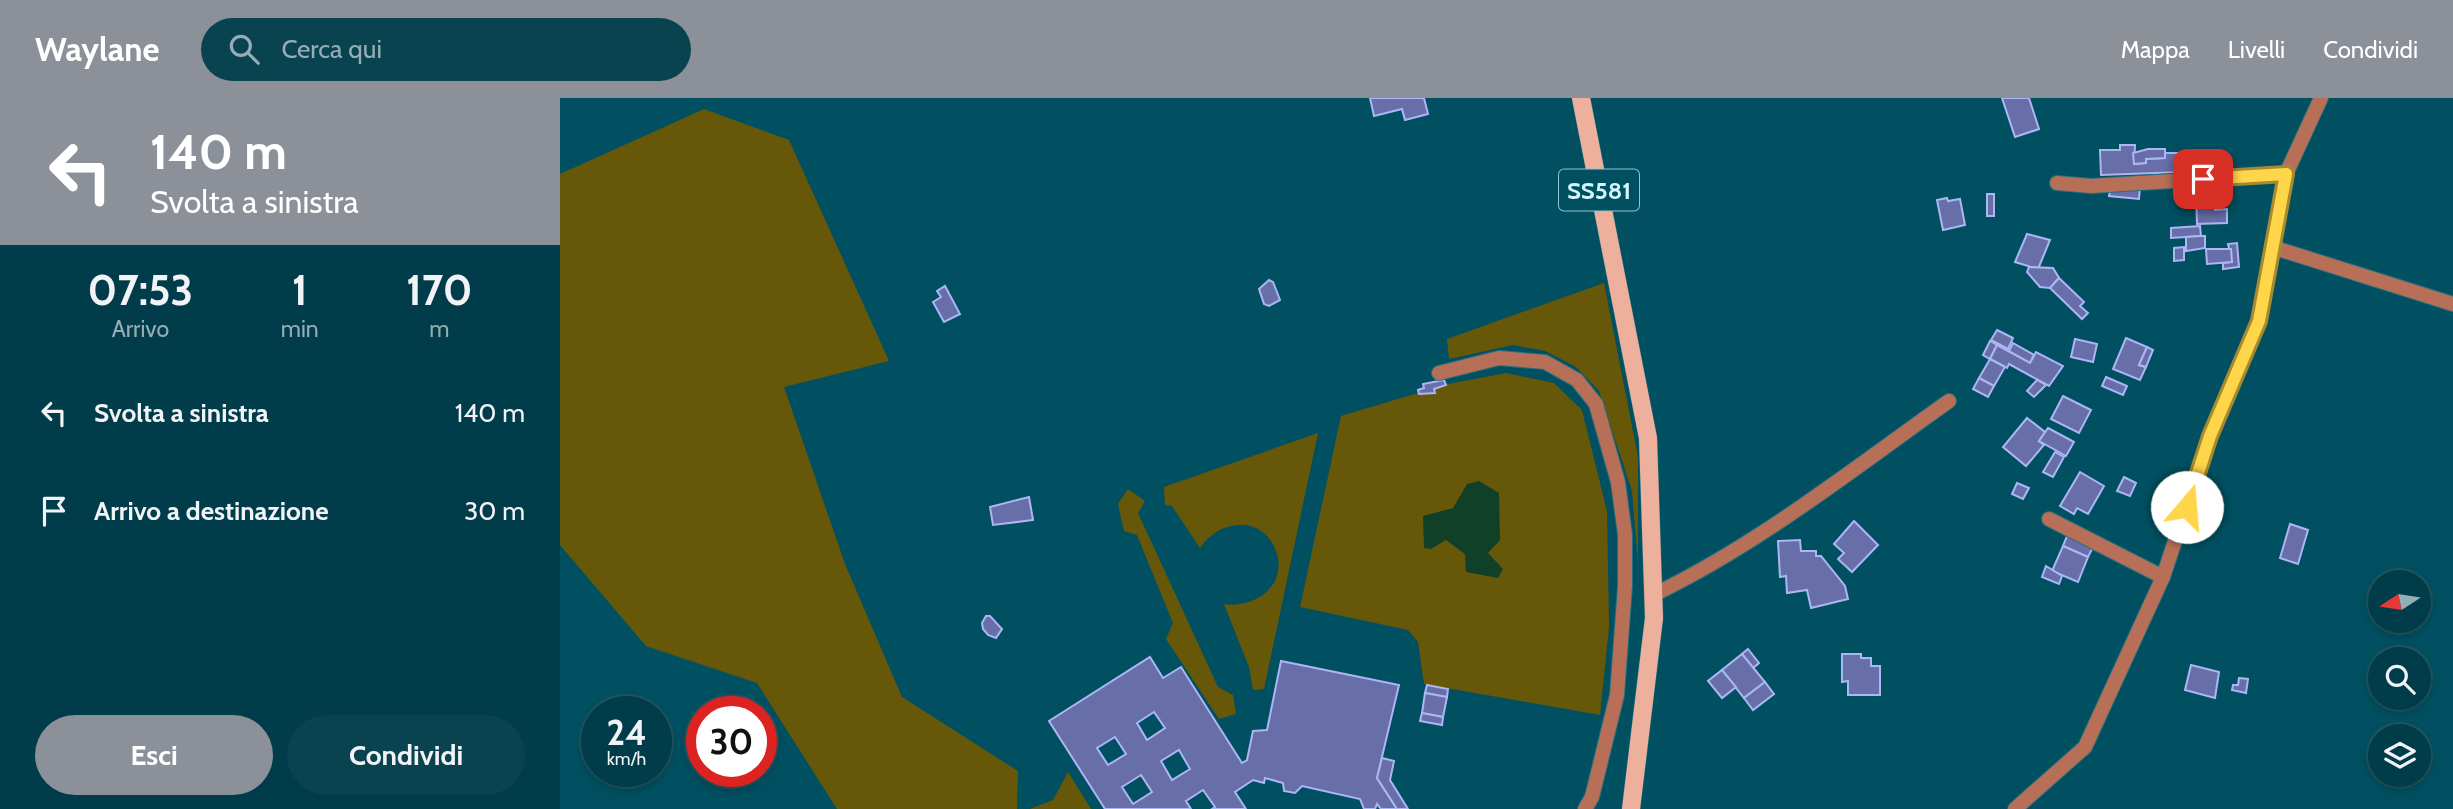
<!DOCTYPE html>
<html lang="it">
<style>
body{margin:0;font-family:Cabin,sans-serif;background:#0a4350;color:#f1f3f6;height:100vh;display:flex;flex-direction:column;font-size:26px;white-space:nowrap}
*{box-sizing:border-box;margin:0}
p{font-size:23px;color:#95adb4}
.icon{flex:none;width:38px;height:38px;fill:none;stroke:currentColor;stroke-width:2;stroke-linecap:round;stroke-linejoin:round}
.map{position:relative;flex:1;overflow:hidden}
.panel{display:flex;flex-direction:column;background:#003c49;width:560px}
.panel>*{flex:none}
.guide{background:#8c9099;color:#fff;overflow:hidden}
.needle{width:46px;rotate:258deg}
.fabs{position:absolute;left:1808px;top:472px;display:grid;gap:14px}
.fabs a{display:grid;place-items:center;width:63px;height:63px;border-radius:50%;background:#003c49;box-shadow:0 4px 10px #0003,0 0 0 2px #225661;font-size:35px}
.speed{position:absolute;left:21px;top:598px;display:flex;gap:14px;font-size:35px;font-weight:700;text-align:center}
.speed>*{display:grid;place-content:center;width:91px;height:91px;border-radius:50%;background:#003c49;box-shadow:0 4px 10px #0003,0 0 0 2px #225661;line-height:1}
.speed small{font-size:18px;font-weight:400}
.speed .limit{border:10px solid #d22;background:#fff;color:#111}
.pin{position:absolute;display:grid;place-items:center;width:60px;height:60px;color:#fff;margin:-30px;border-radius:14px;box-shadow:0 4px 10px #0006}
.me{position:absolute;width:77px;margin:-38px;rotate:18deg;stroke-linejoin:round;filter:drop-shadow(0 0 5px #0008)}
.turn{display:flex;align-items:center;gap:24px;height:147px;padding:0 35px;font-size:32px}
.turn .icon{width:91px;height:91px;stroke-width:2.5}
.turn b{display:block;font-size:49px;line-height:60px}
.eta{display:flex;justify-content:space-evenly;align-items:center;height:119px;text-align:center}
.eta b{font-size:42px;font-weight:700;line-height:49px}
.cta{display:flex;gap:14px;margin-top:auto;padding:14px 35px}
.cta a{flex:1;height:80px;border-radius:42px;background:#8c9099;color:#fff;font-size:28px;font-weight:700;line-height:80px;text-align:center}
.cta a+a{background:#0a4350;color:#f1f3f6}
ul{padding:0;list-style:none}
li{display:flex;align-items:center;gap:21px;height:98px;padding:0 35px}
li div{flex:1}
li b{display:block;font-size:26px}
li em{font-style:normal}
header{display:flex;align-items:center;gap:42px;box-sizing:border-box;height:98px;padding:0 35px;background:#8c9099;color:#fff}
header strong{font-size:33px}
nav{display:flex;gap:38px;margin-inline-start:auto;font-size:24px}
.search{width:490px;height:63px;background:#0a4350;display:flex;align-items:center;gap:18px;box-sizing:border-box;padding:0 24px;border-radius:38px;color:#95adb4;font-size:26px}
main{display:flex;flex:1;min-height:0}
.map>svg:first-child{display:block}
</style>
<header>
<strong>Waylane</strong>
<div class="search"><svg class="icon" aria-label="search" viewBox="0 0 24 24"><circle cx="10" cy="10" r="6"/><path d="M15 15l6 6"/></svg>Cerca qui</div>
<nav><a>Mappa</a><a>Livelli</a><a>Condividi</a></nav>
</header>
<main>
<section class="panel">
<div class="guide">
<div class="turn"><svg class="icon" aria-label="left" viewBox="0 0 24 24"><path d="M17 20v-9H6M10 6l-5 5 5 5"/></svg><div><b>140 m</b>Svolta a sinistra</div></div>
</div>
<div class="eta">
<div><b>07:53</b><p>Arrivo</p></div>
<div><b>1</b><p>min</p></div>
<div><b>170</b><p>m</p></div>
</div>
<ul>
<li><svg class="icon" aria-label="left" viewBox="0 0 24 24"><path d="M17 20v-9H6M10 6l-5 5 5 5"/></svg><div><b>Svolta a sinistra</b></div><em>140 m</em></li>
<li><svg class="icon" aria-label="arrive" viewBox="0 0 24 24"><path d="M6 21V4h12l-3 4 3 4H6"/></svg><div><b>Arrivo a destinazione</b></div><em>30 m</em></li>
</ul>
<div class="cta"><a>Esci</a><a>Condividi</a></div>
</section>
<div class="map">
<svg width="1893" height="711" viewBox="0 0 1893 711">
<rect width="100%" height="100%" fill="#005061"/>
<!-- green -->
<g fill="#665808">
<path d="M144,11l85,31 100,221 -105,26 61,177 57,133 116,74 -1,38h-180l-80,-126 -111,-37 -86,-101v-371z"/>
<path d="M1044,185l34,174v106l-6,-72 -33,-100 -23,-24 -31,-16 -32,-6 -64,14 -2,-20z"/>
<path d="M946,275l48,10 28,27 25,101 2,116 -9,88 -176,-31 -6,-42 -10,-12 -108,-23 41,-191 107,-32z"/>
<path d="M758,335l-54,256 -11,1 -4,-23 -25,-63c32,5 66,-20 51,-56 -16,-35 -58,-27 -75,0l-28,-42 -7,-1 -1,-18z"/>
<path d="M568,391l17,12 -7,12 80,174 15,8 3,19 -17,5 -53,-80 7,-16 -36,-88 -13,-4 -6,-27z"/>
<path d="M508,674l23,37h-61l23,-9z"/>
</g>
<!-- water -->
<path fill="#114029" d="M919,383l20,12 1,47 -12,13 15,16 -5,9 -32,-6 -1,-18 -19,-14 -15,9 -7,-1 -1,-32 30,-8 14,-24z"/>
<!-- building -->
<g fill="#676ea8" stroke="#adb6f5" stroke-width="2" fill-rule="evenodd">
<path d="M810,0h54l4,16 -23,6 -3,-11 -28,7z"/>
<path d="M1442,0h27l10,31 -24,8z"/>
<path d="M1560,47h15l-1,19 12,-1v-4l19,-1v-5h17l1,19 -82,3 -1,-25h20z"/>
<path d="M1588,51h17v9l-19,1v4l-12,1 -1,-11z"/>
<path d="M1580,89l-1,12 -30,-3 1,-7z"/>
<path d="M1659,89l1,22 -10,-4v-11l-20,4v-10z"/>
<rect x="1427" y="96" width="7" height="22"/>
<path d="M1636,96h14v11h5v5l12,-1v14l-30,1z"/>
<path d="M1387,100l1,3 12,-2 5,26 -22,5 -6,-30z"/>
<path d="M1640,128l1,10 -30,2v-10z"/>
<path d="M1467,136l23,6 -12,29 -23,-7z"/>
<path d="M1641,138h4v12l-19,3v-14z"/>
<path d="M1677,145l2,24 -16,2v-6l9,-1 -4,-18z"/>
<path d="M1624,149v13l-10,1v-13z"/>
<path d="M1646,151h25l1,13 -25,2z"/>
<path d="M1469,169l24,1 6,10 -9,10 -10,-1 -13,-15z"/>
<path d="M1499,180l25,24 -4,4 8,7 -6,6 -32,-31z"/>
<path d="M709,182l4,2 7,18 -11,6 -5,-2 -5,-15z"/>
<path d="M385,188l15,28 -16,8 -11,-20 8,-5 -4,-6z"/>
<path d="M1437,232l16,8 -5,11 -17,-9z"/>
<path d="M1566,240l21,9 -8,18 7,2 -6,13 -27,-11z"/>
<path d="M1515,241l22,5 -4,18 -22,-5z"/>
<path d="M1430,243l7,4 -7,14 -7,-4z"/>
<path d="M1453,245l21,12 -4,8 -21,-12z"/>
<path d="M1437,247l33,18 6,-11 27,14 -14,20 -40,-22 -2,4 -17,-9z"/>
<path d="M1587,249l6,3 -7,17 -7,-2z"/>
<path d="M1430,261l15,8 -11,19 -15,-8z"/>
<path d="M1546,279l21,9 -4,9 -21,-9z"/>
<path d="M1419,280l15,8 -6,11 -15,-8z"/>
<path d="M884,282l2,5 -12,4 1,4 -16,1 -1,-4 6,-2 -1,-4z"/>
<path d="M1477,282l9,5 -12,12 -7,-6z"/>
<path d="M1503,298l28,14 -12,23 -28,-14z"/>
<path d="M1467,320l18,14 -6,9 5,4 -18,21 -23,-19z"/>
<path d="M1488,330l26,14 -8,14 -27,-15z"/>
<path d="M1495,354l9,5 -11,20 -10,-5z"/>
<path d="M1520,374l24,14 -16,28 -11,-6 -3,6 -14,-8z"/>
<path d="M1564,379l12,6 -6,13 -13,-5z"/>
<path d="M1457,385l12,5 -6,11 -11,-5z"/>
<path d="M469,399l4,23 -40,5 -3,-18z"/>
<path d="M1294,423l24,24 -26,27 -14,-13 6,-6 -10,-9z"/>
<path d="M1730,426l18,6 -10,34 -18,-6z"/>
<path d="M1507,438l26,11 -5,10 -25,-11z"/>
<path d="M1240,442l1,11h15v5h5l24,30 3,13 -37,9 -4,-18 -20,3 -1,-17 -6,1 -2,-36z"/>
<path d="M1503,448l25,11 -10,25 -26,-11z"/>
<path d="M1486,468l16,10 -3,8 -17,-7z"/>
<path d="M426,518h4l12,13 -6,9 -8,-3 -5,-6 -1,-6z"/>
<path d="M1188,551l11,14 -6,5 -11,-14z"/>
<path d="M1182,556l23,28 -21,16 -22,-28z"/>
<path d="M1282,556h19v4h10v8h9v29h-32v-14l-6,1z"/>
<path d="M590,559l13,21 18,-11 61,96 5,-3 6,-29 14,-1 14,-69 118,24 -22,93 20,31h-16l-4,-5 -2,5h-11l-4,-10 -58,-13 -7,7 -11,-2 -1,-8 -18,-5 -1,5 -11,-3 -18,12 11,17h-34l3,-2 -12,-17 -17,11 5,8h-86l-56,-88zM594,614l11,16 -18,12 -10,-17zM555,639l11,17 -18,11 -11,-17zM619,652l11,19 -18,11 -11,-19zM581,677l11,17 -19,12 -11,-17z"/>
<path d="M1631,567l28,7 -4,26 -30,-8z"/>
<path d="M1162,572l14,17 -14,11 -14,-17z"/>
<path d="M1679,580l9,1 -2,14 -14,-3 1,-5h5z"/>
<path d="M1205,584l9,12 -21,16 -9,-12z"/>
<path d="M867,587l21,4 -1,8 -22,-4z"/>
<path d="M865,595l22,4 -4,20 -21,-4z"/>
<path d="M862,615l21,4 -1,8 -22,-4z"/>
<path d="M822,660l12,3 -4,19 18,29h-11l-20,-31z"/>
</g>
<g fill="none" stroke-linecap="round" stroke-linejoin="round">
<!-- minor casing -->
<g stroke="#266e7d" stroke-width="16">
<g id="minor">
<path d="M1497,85l34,3 195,-12"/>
<path d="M1712,149l181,57"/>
<path d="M879,275l60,-15 46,4 32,18 19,24 22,78 7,53v51l-8,109 -25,102 -7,12"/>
<path d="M1489,421l114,58"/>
<path d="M1093,497c106,-51 200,-126 296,-194"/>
<path d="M1455,711l70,-62 78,-170 47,-141 49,-115 27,-147 35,-76"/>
</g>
</g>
<!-- primary casing -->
<g stroke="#266e7d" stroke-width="19">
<path id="primary" d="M1021,0l67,340 6,180 -23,191"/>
</g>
<!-- minor -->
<use href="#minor" stroke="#b86f58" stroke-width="14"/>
<!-- primary -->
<use href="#primary" stroke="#ecb09d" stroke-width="18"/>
</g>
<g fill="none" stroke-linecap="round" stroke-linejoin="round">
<!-- route casing -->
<g stroke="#a68a30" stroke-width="18">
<path id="route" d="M1627,409l23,-71 49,-115 27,-147 -83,5"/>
</g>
<!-- route -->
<use href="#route" stroke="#ffd54a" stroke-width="12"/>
</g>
<g text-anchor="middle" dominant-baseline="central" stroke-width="6" stroke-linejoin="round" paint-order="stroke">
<!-- shield labels -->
<rect fill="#005061" stroke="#94c4cf" stroke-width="2" x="999" y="71.5" width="80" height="41" rx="5"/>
<g font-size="24" font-weight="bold" fill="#d4f5fe">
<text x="1039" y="92">SS581</text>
</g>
</g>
</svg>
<div class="fabs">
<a><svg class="needle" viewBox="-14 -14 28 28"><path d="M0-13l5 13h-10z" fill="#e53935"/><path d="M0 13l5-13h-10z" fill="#95adb4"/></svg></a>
<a><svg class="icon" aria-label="search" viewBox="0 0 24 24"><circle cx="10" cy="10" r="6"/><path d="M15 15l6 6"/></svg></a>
<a><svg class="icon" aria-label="layers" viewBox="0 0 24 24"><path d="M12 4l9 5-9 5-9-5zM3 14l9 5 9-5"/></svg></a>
</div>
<div class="speed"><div>24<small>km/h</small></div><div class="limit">30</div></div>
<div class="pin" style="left:1643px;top:81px;background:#d93025"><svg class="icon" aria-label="arrive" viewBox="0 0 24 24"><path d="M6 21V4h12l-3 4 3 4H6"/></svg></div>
<svg class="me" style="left:1627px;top:409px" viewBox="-20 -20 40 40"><circle r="19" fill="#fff"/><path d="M0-13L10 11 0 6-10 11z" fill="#ffd54a"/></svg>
</div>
</main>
